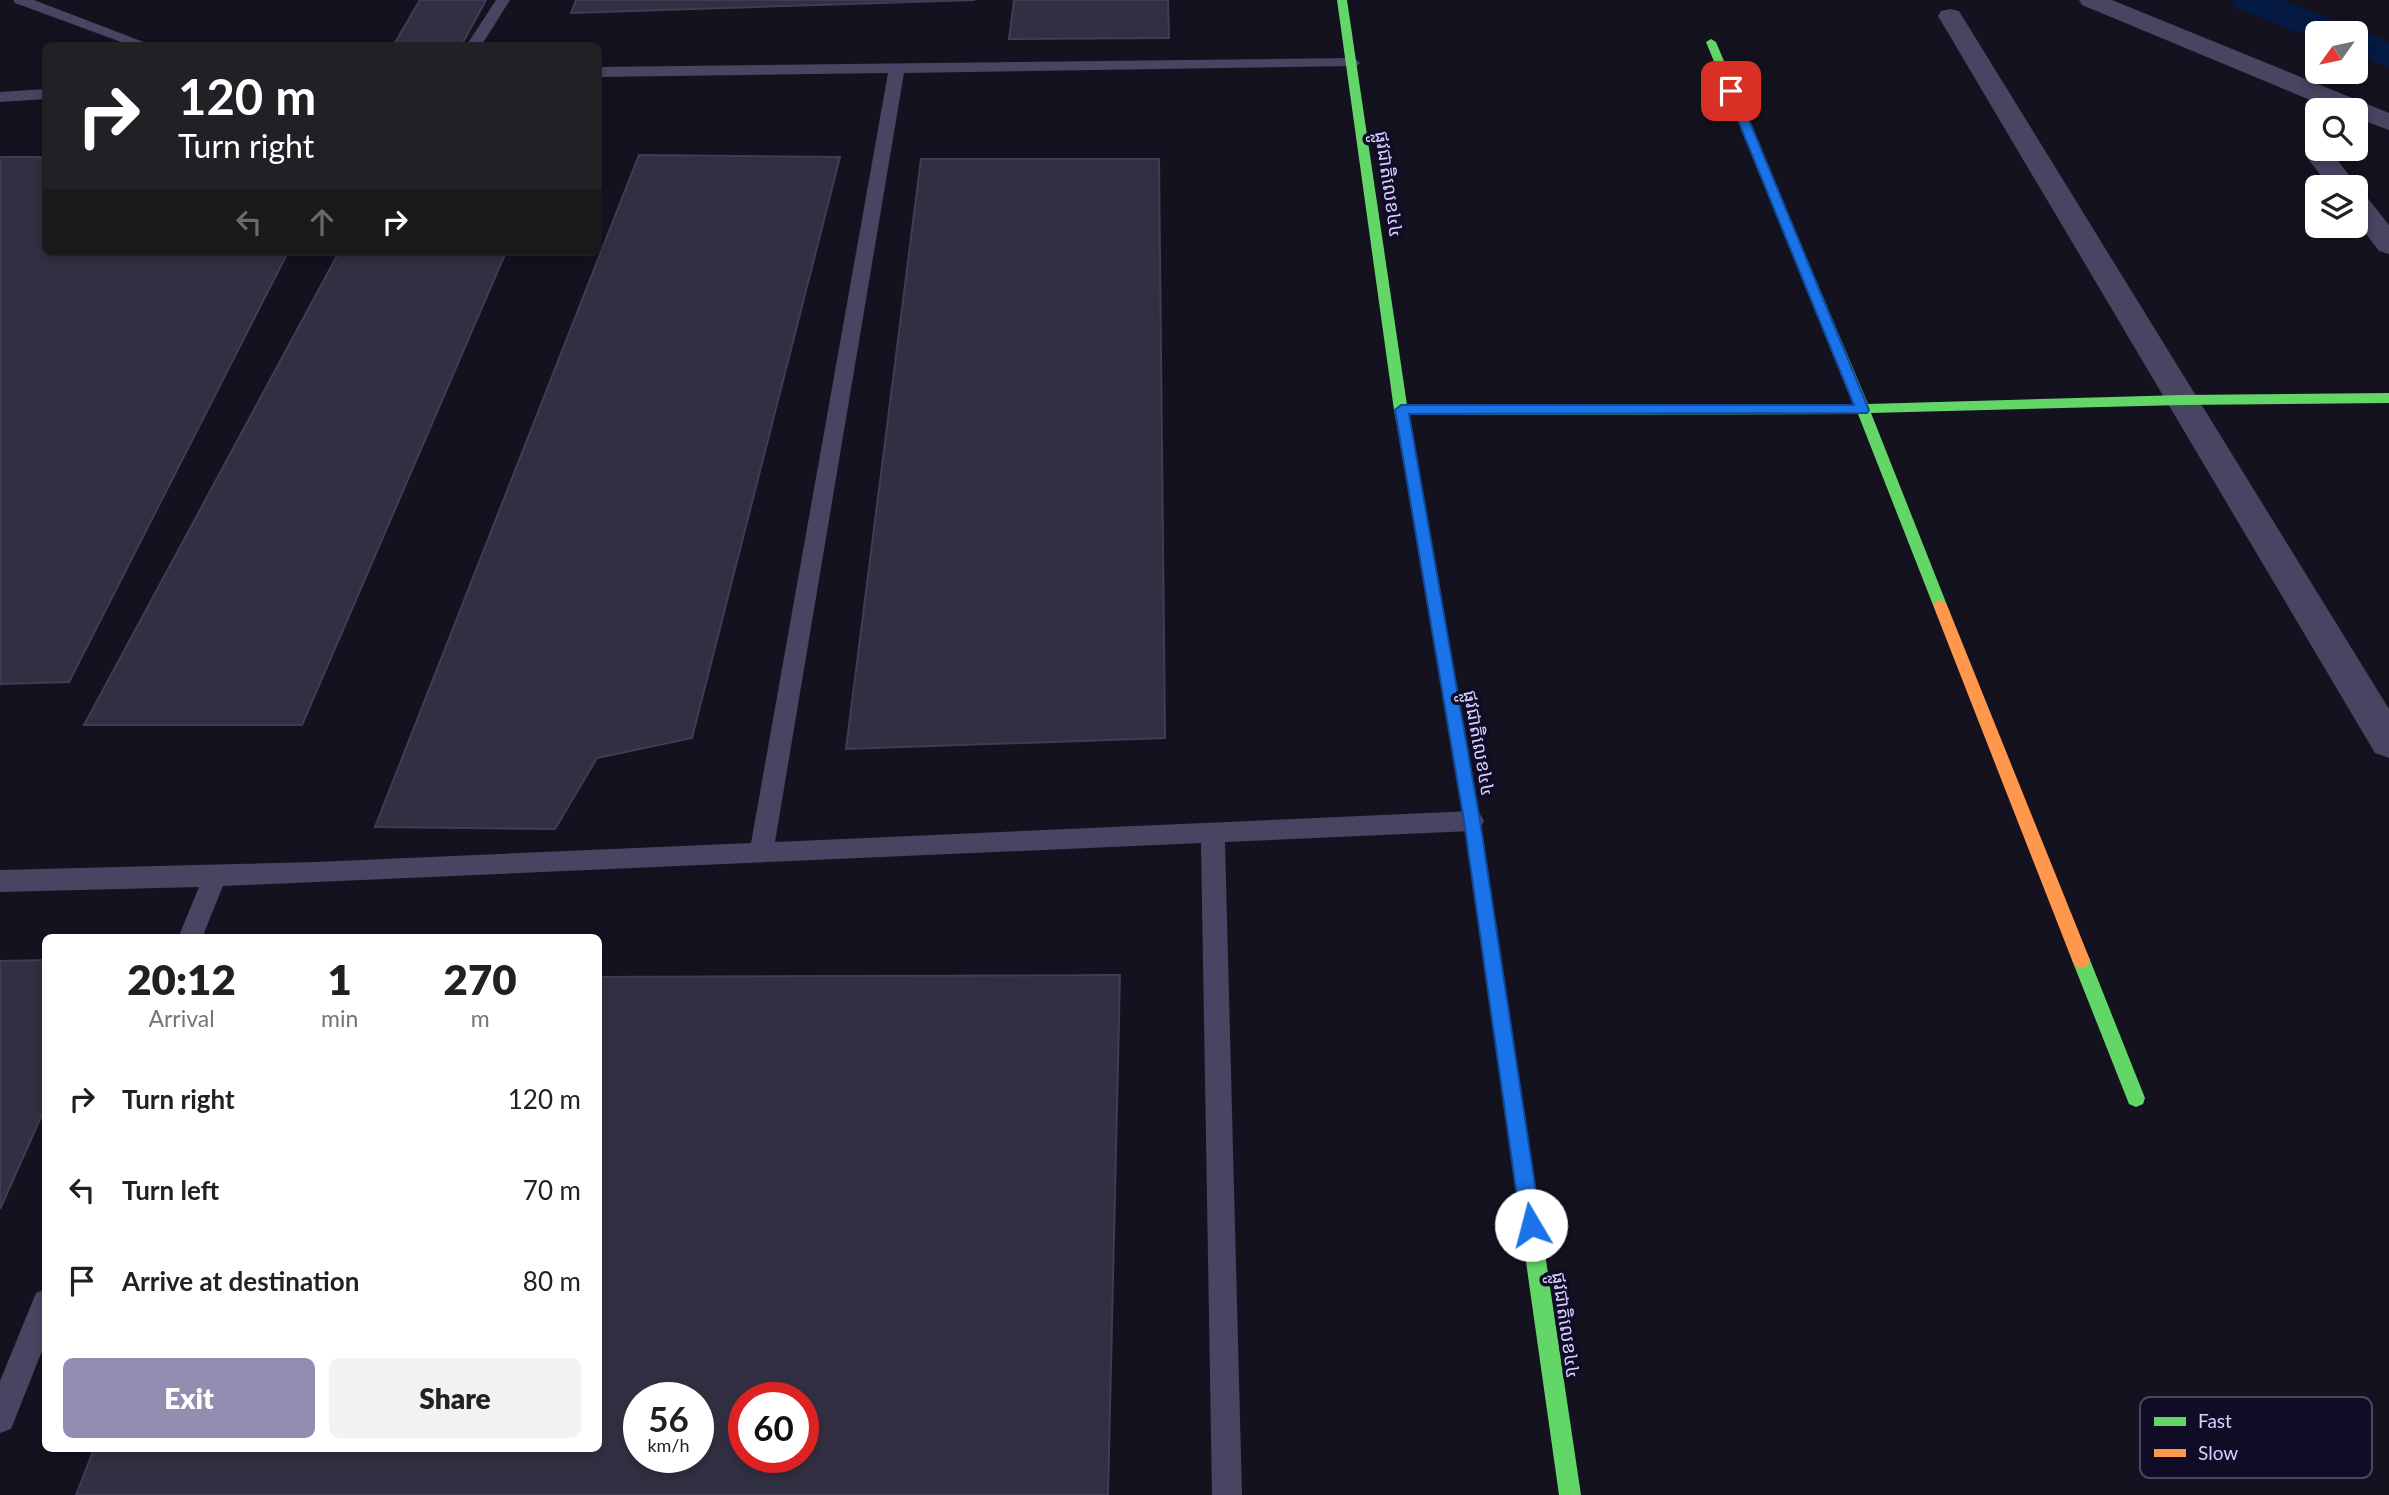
<!DOCTYPE html>
<meta charset="utf-8">
<style>
body{margin:0;font-family:Lato,"Noto Sans Khmer",sans-serif;background:#f2f2f2;color:#202124;height:100vh;display:flex;flex-direction:column;font-size:26px;white-space:nowrap}
*{box-sizing:border-box;margin:0}
p{font-size:23px;color:#757577}
.icon{flex:none;width:38px;height:38px;fill:none;stroke:currentColor;stroke-width:2;stroke-linecap:round;stroke-linejoin:round}
.map{position:relative;flex:1;overflow:hidden}
.details{position:absolute;left:42px;top:934px;width:560px;height:518px;display:flex;flex-direction:column;background:#fff;border-radius:10px;box-shadow:0 4px 10px #0003}
.details>*{flex:none}
.top-card{position:absolute;left:42px;top:42px;width:560px;height:214px;border-radius:10px;box-shadow:0 4px 10px #0003;background:#202124;color:#fff;overflow:hidden}
.needle{width:46px;rotate:237deg}
.controls{position:absolute;left:2305px;top:21px;display:grid;gap:14px}
.controls a{display:grid;place-items:center;width:63px;height:63px;border-radius:10px;background:#fff;box-shadow:0 4px 10px #0003;font-size:35px}
.speed{position:absolute;left:623px;top:1382px;display:flex;gap:14px;font-size:35px;font-weight:700;text-align:center}
.speed>*{display:grid;place-content:center;width:91px;height:91px;border-radius:50%;background:#fff;box-shadow:0 4px 10px #0003;line-height:1}
.speed small{font-size:18px;font-weight:400}
.speed .limit{border:10px solid #d22;background:#fff;color:#111}
.pin{position:absolute;display:grid;place-items:center;width:60px;height:60px;color:#fff;margin:-30px;border-radius:14px;box-shadow:0 4px 10px #0006}
.me{position:absolute;width:77px;margin:-38px;rotate:352deg;stroke-linejoin:round;filter:drop-shadow(0 0 5px #0008)}
.turn{display:flex;align-items:center;gap:24px;height:147px;padding:0 21px;font-size:32px}
.turn .icon{width:91px;height:91px;stroke-width:2.5}
.turn b{display:block;font-size:49px;line-height:60px}
.lanes{display:flex;align-items:center;height:66px;padding:0 21px;background:#0003;justify-content:center;gap:35px;direction:ltr}
.lanes .off{opacity:.35}
.eta{display:flex;justify-content:space-evenly;align-items:center;height:119px;text-align:center}
.eta b{font-size:42px;font-weight:800;line-height:49px}
.cta{display:flex;gap:14px;margin-top:auto;padding:14px 21px}
.cta a{flex:1;height:80px;border-radius:10px;background:#928db1;color:#fff;font-size:28px;font-weight:800;line-height:80px;text-align:center}
.cta a+a{background:#f2f2f2;color:#202124}
ul{padding:0;list-style:none}
li{display:flex;align-items:center;gap:21px;height:91px;padding:0 21px}
li div{flex:1}
li b{display:block;font-size:26px}
li em{font-style:normal}
.map>svg:first-child{display:block}
</style>
<div class="map">
<svg width="2389" height="1495" viewBox="0 0 2389 1495">
<rect width="100%" height="100%" fill="#14121f"/>
<g fill="none" stroke-linecap="round" stroke-linejoin="round">
<!-- canal -->
<path fill="#051a42" fill-rule="evenodd" d="M2231,0h51l64,25 5,7 18,2 20,8v25l-33,-12v-22h-39v7l-81,-32z"/>
</g>
<!-- building -->
<g fill="#322f42" stroke="#413b54" stroke-width="2" fill-rule="evenodd">
<path d="M420,0h66l-25,46h-68z"/>
<path d="M576,0h399l-404,13z"/>
<path d="M1014,0h154l1,38 -160,1z"/>
<path d="M639,155l201,2 -148,581 -95,20 -42,71 -180,-2z"/>
<path d="M0,157h46v95h242l-219,430 -69,2z"/>
<path d="M921,159h238l6,579 -319,11z"/>
<path d="M339,252h167l-204,473h-218z"/>
<path d="M46,960v146l-46,103v-248z"/>
<path d="M1120,975l-12,520h-1032l18,-46h504v-472zM639,1398h59v60h-59zM744,1398h59v60h-59z"/>
</g>
<g fill="none" stroke-linecap="round" stroke-linejoin="round">
<!-- lane -->
<g fill="#474561" fill-rule="evenodd">
<path d="M13,0h21l120,46h-22l-117,-43z"/>
<path d="M496,0h14l-29,46h-15z"/>
<path d="M1352,58l5,2 3,3 -3,3 -453,7 -129,769 697,-31 8,3 4,7 -4,7 -8,3 -247,11 17,653h-30l-11,-652 -978,43 -21,52h-24l21,-51 -199,5v-22l316,-8 435,-19 137,-770 -290,4v-10z"/>
<path d="M46,89v10l-46,3v-10z"/>
<path d="M46,1289v52l-35,88 -11,4v-52l36,-88z"/>
</g>
<!-- street -->
<g fill="#474561" fill-rule="evenodd">
<path d="M2079,0h33l277,113v17l-33,-12v-8h-22l-252,-105z"/>
<path d="M1950,9l9,2 3,5 427,693v49l-14,-5 -437,-737 3,-5z"/>
<path d="M2322,151l10,2 26,34 -2,4v-4h-26l-22,-28 4,-6z"/>
<path d="M2356,193l10,3 23,29v29l-10,-3 -23,-30z"/>
</g>
<!-- fast -->
<g fill="#63d668" fill-rule="evenodd">
<path d="M1337,0h10l60,405 448,-1 -149,-362 5,-3 5,3 152,362 314,-9 207,-2v10l-207,2 -311,8 76,192 -7,6 -7,-6 -75,-191 -450,1 18,97 -2,4h-10l-20,-106z"/>
<path d="M1492,950l6,2 3,6 80,537h-22l-76,-537 3,-6z"/>
<path d="M2081,952l6,2 3,6 55,138 -2,6 -7,3 -7,-3 -57,-144 3,-6z"/>
</g>
<!-- slow -->
<g fill="#ff974d" fill-rule="evenodd">
<path d="M1419,507l7,5 54,309 21,137 -3,6 -6,2 -6,-2 -3,-6 -19,-137 -52,-309z"/>
<path d="M1940,599l7,6 143,355 -3,6 -6,2 -6,-2 -3,-6 -139,-355z"/>
</g>
</g>
<!-- route -->
<path fill="#1a73e8" stroke="#114b97" stroke-width="2" d="M1731,88l6,3 132,319 -2,3 -458,1 71,407 61,404 -3,7 -7,3 -7,-3 -3,-7 -57,-404 -69,-411 6,-5h453l-128,-314z"/>
<g text-anchor="middle" dominant-baseline="central" stroke-width="7" stroke-linejoin="round" paint-order="stroke">
<!-- street labels -->
<g font-size="19" fill="#d6cfff" stroke="#100c25">
<text transform="translate(1390 184) rotate(82)">ផ្លូវជាតិលេខ៤៤</text>
<text transform="translate(1480 743) rotate(80)">ផ្លូវជាតិលេខ៤៤</text>
<text transform="translate(1567 1325) rotate(82)">ផ្លូវជាតិលេខ៤៤</text>
</g>
</g>
<!-- legend -->
<rect x="2140" y="1397" width="232" height="81" rx="10" fill="#100c25" stroke="#4b4666" stroke-width="2"/>
<rect x="2154" y="1417" width="32" height="9" fill="#63d668"/>
<rect x="2154" y="1449" width="32" height="8" fill="#ff974d"/>
<g font-size="19" fill="#d6cfff">
<text x="2198" y="1428">Fast</text>
<text x="2198" y="1460">Slow</text>
</g>
</svg>
<div class="controls">
<a><svg class="needle" viewBox="-14 -14 28 28"><path d="M0-13l5 13h-10z" fill="#e53935"/><path d="M0 13l5-13h-10z" fill="#757577"/></svg></a>
<a><svg class="icon" aria-label="search" viewBox="0 0 24 24"><circle cx="10" cy="10" r="6"/><path d="M15 15l6 6"/></svg></a>
<a><svg class="icon" aria-label="layers" viewBox="0 0 24 24"><path d="M12 4l9 5-9 5-9-5zM3 14l9 5 9-5"/></svg></a>
</div>
<div class="speed"><div>56<small>km/h</small></div><div class="limit">60</div></div>
<div class="pin" style="left:1731px;top:91px;background:#d93025"><svg class="icon" aria-label="arrive" viewBox="0 0 24 24"><path d="M6 21V4h12l-3 4 3 4H6"/></svg></div>
<svg class="me" style="left:1531px;top:1225px" viewBox="-20 -20 40 40"><circle r="19" fill="#fff"/><path d="M0-13L10 11 0 6-10 11z" fill="#1a73e8"/></svg>
<div class="top-card">
<div class="turn"><svg class="icon" aria-label="right" viewBox="0 0 24 24"><path d="M7 20v-9h11M14 6l5 5-5 5"/></svg><div><b>120 m</b>Turn right</div></div>
<div class="lanes"><svg class="icon off" aria-label="left" viewBox="0 0 24 24"><path d="M17 20v-9H6M10 6l-5 5 5 5"/></svg><svg class="icon off" aria-label="ahead" viewBox="0 0 24 24"><path d="M12 20V5M6 11l6-6 6 6"/></svg><svg class="icon" aria-label="right" viewBox="0 0 24 24"><path d="M7 20v-9h11M14 6l5 5-5 5"/></svg></div>
</div>
<section class="details">
<div class="eta">
<div><b>20:12</b><p>Arrival</p></div>
<div><b>1</b><p>min</p></div>
<div><b>270</b><p>m</p></div>
</div>
<ul>
<li><svg class="icon" aria-label="right" viewBox="0 0 24 24"><path d="M7 20v-9h11M14 6l5 5-5 5"/></svg><div><b>Turn right</b></div><em>120 m</em></li>
<li><svg class="icon" aria-label="left" viewBox="0 0 24 24"><path d="M17 20v-9H6M10 6l-5 5 5 5"/></svg><div><b>Turn left</b></div><em>70 m</em></li>
<li><svg class="icon" aria-label="arrive" viewBox="0 0 24 24"><path d="M6 21V4h12l-3 4 3 4H6"/></svg><div><b>Arrive at destination</b></div><em>80 m</em></li>
</ul>
<div class="cta"><a>Exit</a><a>Share</a></div>
</section>
</div>
